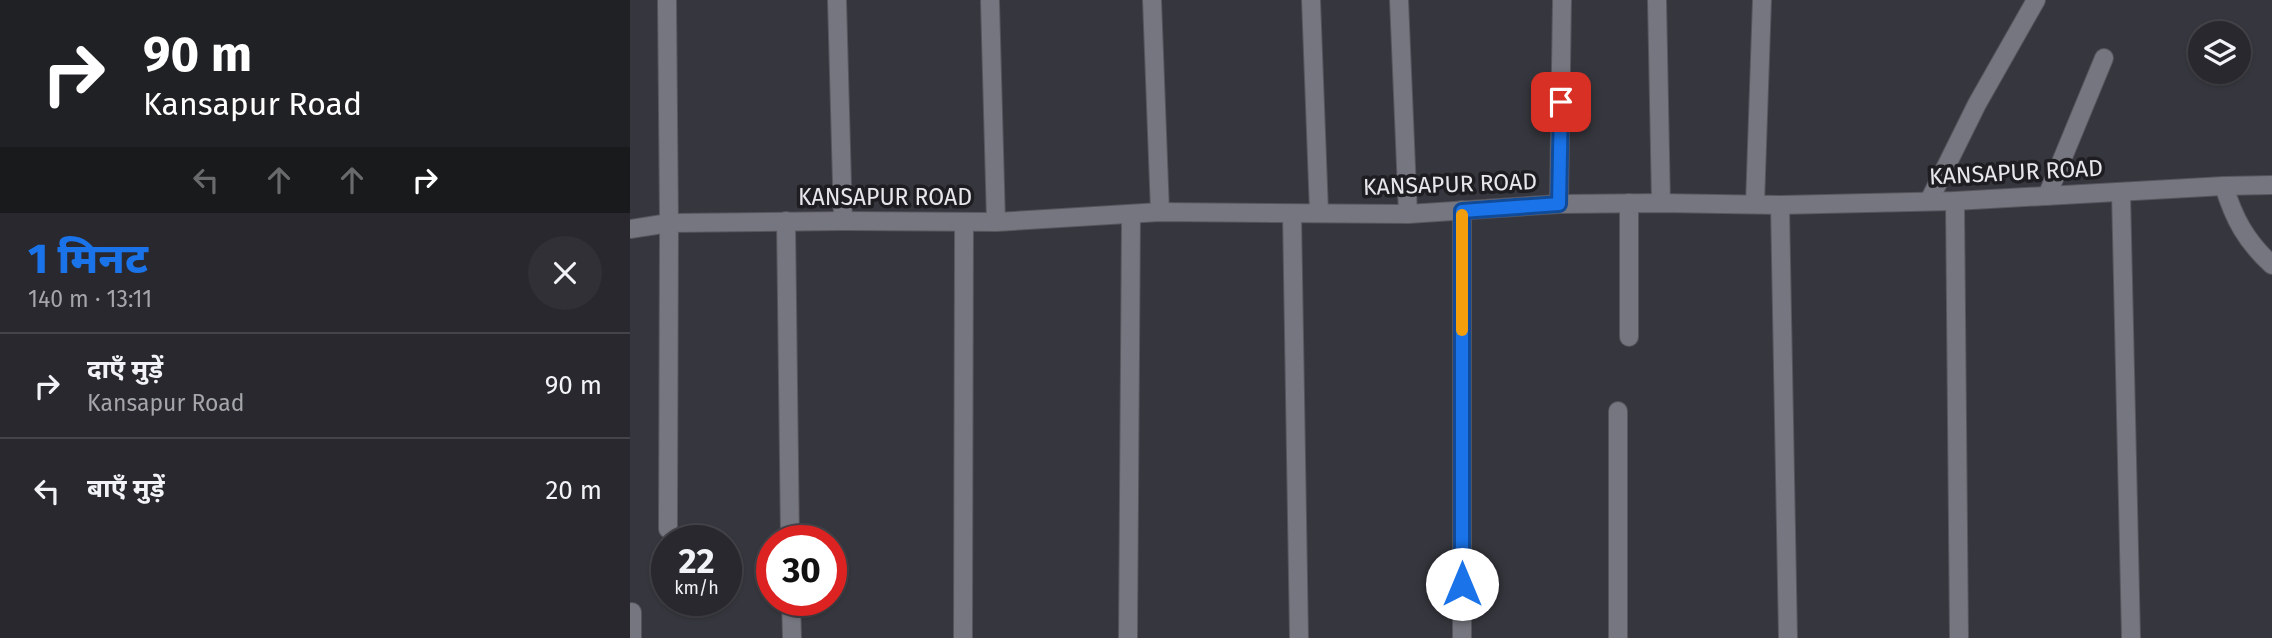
<!DOCTYPE html>
<html lang="hi">
<meta charset="utf-8">
<style>
body{margin:0;font-family:"Fira Sans","Noto Sans Devanagari",sans-serif;background:#303036;color:#f1f3f6;height:100vh;display:flex;flex-direction:column;font-size:26px;white-space:nowrap}
*{box-sizing:border-box;margin:0}
p{font-size:23px;color:#a5a6aa}
.icon{flex:none;width:38px;height:38px;fill:none;stroke:currentColor;stroke-width:2;stroke-linecap:round;stroke-linejoin:round}
.map{position:relative;flex:1;overflow:hidden}
.details{display:flex;flex-direction:column;background:#28282e;width:630px}
.details>*{flex:none}
.banner{background:#202124;color:#fff;overflow:hidden}
.buttons{position:absolute;left:1558px;top:21px;display:grid;gap:14px}
.buttons a{display:grid;place-items:center;width:63px;height:63px;border-radius:50%;background:#28282e;box-shadow:0 2px 5px #0004,0 0 0 2px #44444a;font-size:35px}
.speed{position:absolute;left:21px;top:525px;display:flex;gap:14px;font-size:35px;font-weight:700;text-align:center}
.speed>*{display:grid;place-content:center;width:91px;height:91px;border-radius:50%;background:#28282e;box-shadow:0 2px 5px #0004,0 0 0 2px #44444a;line-height:1}
.speed small{font-size:18px;font-weight:400}
.speed .limit{border:10px solid #d22;background:#fff;color:#111}
.pin{position:absolute;display:grid;place-items:center;width:60px;height:60px;color:#fff;margin:-30px;border-radius:14px;box-shadow:0 4px 10px #0006}
.me{position:absolute;width:77px;margin:-38px;rotate:0deg;stroke-linejoin:round;filter:drop-shadow(0 0 5px #0008)}
.turn{display:flex;align-items:center;gap:24px;height:147px;padding:0 28px;font-size:32px}
.turn .icon{width:91px;height:91px;stroke-width:2.5}
.turn b{display:block;font-size:49px;line-height:60px}
.lanes{display:flex;align-items:center;height:66px;padding:0 28px;background:#0003;justify-content:center;gap:35px;direction:ltr}
.lanes .off{opacity:.35}
.round{display:grid;place-items:center;flex:none;width:74px;height:74px;border-radius:37px;background:#303036}
.summary{display:flex;align-items:center;justify-content:space-between;height:119px;padding:0 28px}
h1{font-size:42px;font-weight:800;line-height:52px;color:#1a73e8}
ul{padding:0;list-style:none}
li{display:flex;align-items:center;gap:21px;height:105px;padding:0 28px;border-top:2px solid #44444a}
li div{flex:1}
li b{display:block;font-size:26px}
li em{font-style:normal}
main{display:flex;flex:1;min-height:0}
.map>svg:first-child{display:block}
</style>
<main>
<section class="details">
<div class="banner">
<div class="turn"><svg class="icon" aria-label="right" viewBox="0 0 24 24"><path d="M7 20v-9h11M14 6l5 5-5 5"/></svg><div><b>90 m</b>Kansapur Road</div></div>
<div class="lanes"><svg class="icon off" aria-label="left" viewBox="0 0 24 24"><path d="M17 20v-9H6M10 6l-5 5 5 5"/></svg><svg class="icon off" aria-label="ahead" viewBox="0 0 24 24"><path d="M12 20V5M6 11l6-6 6 6"/></svg><svg class="icon off" aria-label="ahead" viewBox="0 0 24 24"><path d="M12 20V5M6 11l6-6 6 6"/></svg><svg class="icon" aria-label="right" viewBox="0 0 24 24"><path d="M7 20v-9h11M14 6l5 5-5 5"/></svg></div>
</div>
<div class="summary"><div><h1>1 मिनट</h1><p>140 m · 13:11</p></div><a class="round"><svg class="icon" aria-label="close" viewBox="0 0 24 24"><path d="M6 6l12 12M18 6L6 18"/></svg></a></div>
<ul>
<li><svg class="icon" aria-label="right" viewBox="0 0 24 24"><path d="M7 20v-9h11M14 6l5 5-5 5"/></svg><div><b>दाएँ मुड़ें</b><p>Kansapur Road</p></div><em>90 m</em></li>
<li><svg class="icon" aria-label="left" viewBox="0 0 24 24"><path d="M17 20v-9H6M10 6l-5 5 5 5"/></svg><div><b>बाएँ मुड़ें</b></div><em>20 m</em></li>
</ul>
</section>
<div class="map">
<svg width="1642" height="638" viewBox="0 0 1642 638">
<rect width="100%" height="100%" fill="#36363e"/>
<g fill="none" stroke-linecap="round" stroke-linejoin="round">
<!-- street casing -->
<g stroke="#56555c" stroke-width="20">
<g id="street">
<path d="M37,0l2,223 -1,306"/>
<path d="M207,0l6,221"/>
<path d="M522,0l8,212"/>
<path d="M681,0l8,212"/>
<path d="M769,0l9,214"/>
<path d="M1027,0l4,203"/>
<path d="M360,2l6,220"/>
<path d="M1594,186c10,33 22,55 48,79"/>
<path d="M1491,192l10,446"/>
<path d="M1417,196l57,-138"/>
<path d="M1299,201l48,-97 59,-104"/>
<path d="M1325,201l4,437"/>
<path d="M999,203v134"/>
<path d="M929,204l3,-204"/>
<path d="M1125,204l7,-204"/>
<path d="M1150,205l8,433"/>
<path d="M662,214l7,424"/>
<path d="M156,221l4,320"/>
<path d="M988,411v227"/>
<path d="M161,600l1,38"/>
<path d="M2,612v26"/>
<path d="M333,638l1,-415"/>
<path d="M498,638l3,-423"/>
<path d="M832,638v-428"/>
</g>
</g>
<!-- secondary casing -->
<g stroke="#56555c" stroke-width="20">
<path id="secondary" d="M0,229l39,-6 174,-2 153,1 164,-10 248,2 151,-10 102,-1 119,2 175,-4 269,-15 48,-1"/>
</g>
<!-- street -->
<use href="#street" stroke="#767680" stroke-width="18"/>
<!-- secondary -->
<use href="#secondary" stroke="#767680" stroke-width="18"/>
</g>
<g fill="none" stroke-linecap="round" stroke-linejoin="round">
<!-- route casing -->
<g stroke="#114b97" stroke-width="18">
<path id="route" d="M832,584v-373l97,-7 2,-102"/>
</g>
<!-- route -->
<use href="#route" stroke="#1a73e8" stroke-width="12"/>
<!-- slow -->
<path stroke="#f59e0b" stroke-width="12" d="M832,330v-115"/>
</g>
<g text-anchor="middle" dominant-baseline="central" stroke-width="7" stroke-linejoin="round" paint-order="stroke">
<!-- street labels -->
<g font-size="23" fill="#e6e6eb" stroke="#1e1e22">
<text transform="translate(1386 172) rotate(-3)">KANSAPUR ROAD</text>
<text transform="translate(820 184) rotate(-2)">KANSAPUR ROAD</text>
<text x="255" y="197">KANSAPUR ROAD</text>
</g>
</g>
</svg>
<div class="buttons">
<a><svg class="icon" aria-label="layers" viewBox="0 0 24 24"><path d="M12 4l9 5-9 5-9-5zM3 14l9 5 9-5"/></svg></a>
</div>
<div class="speed"><div>22<small>km/h</small></div><div class="limit">30</div></div>
<div class="pin" style="left:931px;top:102px;background:#d93025"><svg class="icon" aria-label="arrive" viewBox="0 0 24 24"><path d="M6 21V4h12l-3 4 3 4H6"/></svg></div>
<svg class="me" style="left:832px;top:584px" viewBox="-20 -20 40 40"><circle r="19" fill="#fff"/><path d="M0-13L10 11 0 6-10 11z" fill="#1a73e8"/></svg>
</div>
</main>
